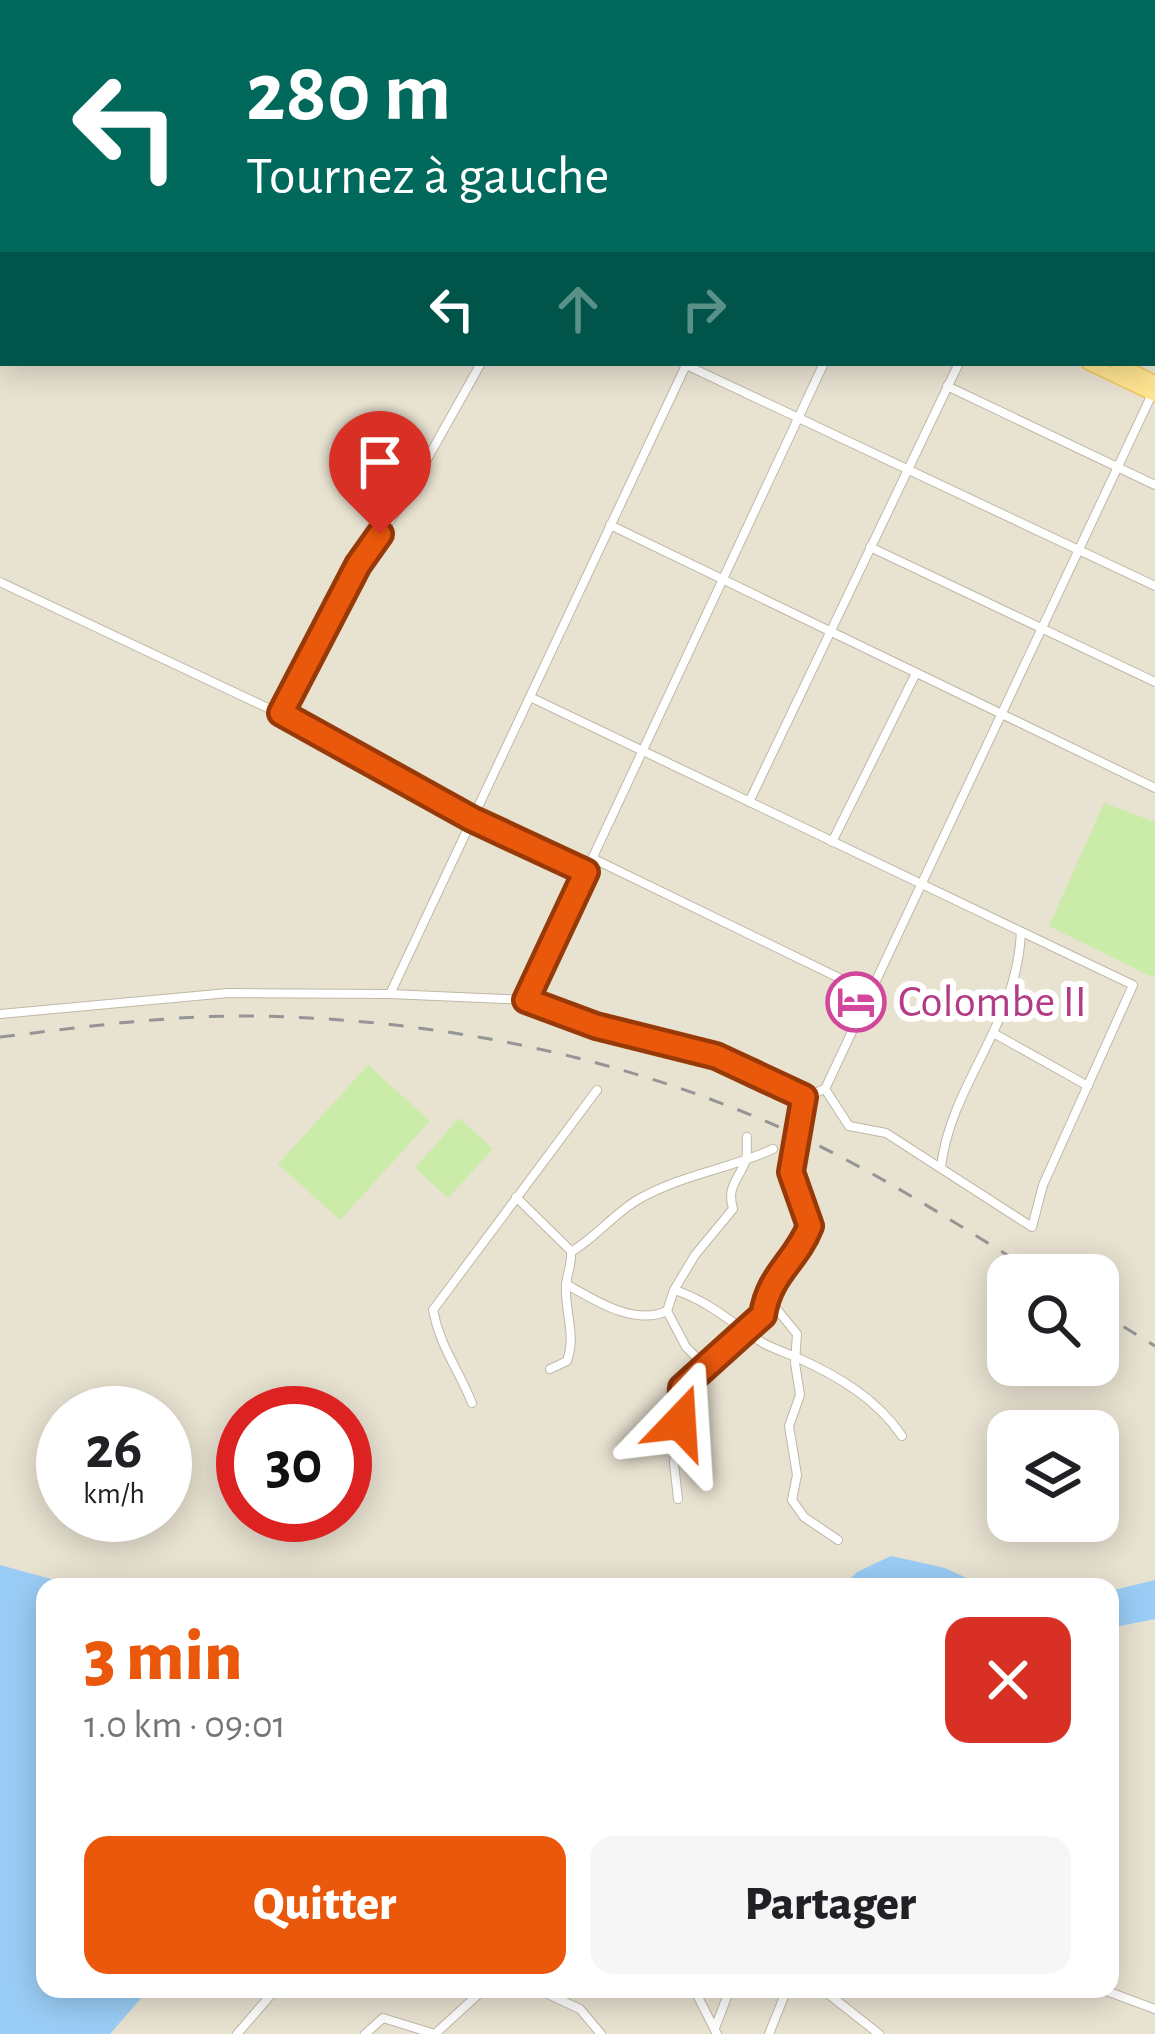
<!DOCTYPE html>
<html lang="fr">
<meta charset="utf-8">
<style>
body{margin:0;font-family:"Alegreya Sans",sans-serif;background:#f6f6f6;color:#202124;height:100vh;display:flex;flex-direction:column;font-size:45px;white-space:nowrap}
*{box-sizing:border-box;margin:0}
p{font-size:39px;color:#757577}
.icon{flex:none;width:66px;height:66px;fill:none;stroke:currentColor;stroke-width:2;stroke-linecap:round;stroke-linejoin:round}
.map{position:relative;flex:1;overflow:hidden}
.details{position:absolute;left:36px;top:1578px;width:1083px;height:420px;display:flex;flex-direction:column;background:#fff;border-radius:24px;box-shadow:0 6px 30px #0003}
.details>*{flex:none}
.banner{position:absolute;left:0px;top:0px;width:1155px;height:366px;box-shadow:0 6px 30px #0003;background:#00695c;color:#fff;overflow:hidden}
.fabs{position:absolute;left:987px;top:1254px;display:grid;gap:24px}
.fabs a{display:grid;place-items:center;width:132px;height:132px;border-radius:24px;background:#fff;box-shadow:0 6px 30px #0003;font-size:60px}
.speed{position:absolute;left:36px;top:1386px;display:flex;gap:24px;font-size:60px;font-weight:700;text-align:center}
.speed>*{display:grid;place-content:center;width:156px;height:156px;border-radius:50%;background:#fff;box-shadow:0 6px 30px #0003;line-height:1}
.speed small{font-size:30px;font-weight:400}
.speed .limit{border:18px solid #d22;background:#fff;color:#111}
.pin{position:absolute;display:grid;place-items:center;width:102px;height:102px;color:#fff;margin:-123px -51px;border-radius:50% 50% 50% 0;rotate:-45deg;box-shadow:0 0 12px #0007}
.pin .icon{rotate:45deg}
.me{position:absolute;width:132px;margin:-66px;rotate:20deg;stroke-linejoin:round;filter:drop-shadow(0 0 9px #0008)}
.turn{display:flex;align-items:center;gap:42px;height:252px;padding:0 48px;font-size:54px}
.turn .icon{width:156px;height:156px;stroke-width:2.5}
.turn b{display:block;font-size:84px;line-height:102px}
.lanes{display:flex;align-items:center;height:114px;padding:0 48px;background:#0003;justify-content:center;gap:60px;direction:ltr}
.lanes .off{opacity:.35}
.round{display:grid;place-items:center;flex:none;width:126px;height:126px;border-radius:24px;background:#f6f6f6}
.head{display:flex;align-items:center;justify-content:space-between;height:204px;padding:0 48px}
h1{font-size:72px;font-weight:800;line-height:90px;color:#ea580c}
.primary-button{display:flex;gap:24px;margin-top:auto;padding:24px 48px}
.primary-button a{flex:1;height:138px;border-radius:24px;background:#ea580c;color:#fff;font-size:48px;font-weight:800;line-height:138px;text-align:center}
.primary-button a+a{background:#f6f6f6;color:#202124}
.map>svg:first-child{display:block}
</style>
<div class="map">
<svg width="1155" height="2034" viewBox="0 0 1155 2034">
<rect width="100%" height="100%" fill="#f4efe4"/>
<!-- residential -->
<path fill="#e8e2d1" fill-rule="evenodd" d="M0,0h1155v2034h-1057l38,-45h974v-402h-1065l-45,-8zM3,3h1149v360h-1149zM1008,1275h90v90h-90zM63,1413h102v102h-102zM243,1413h102v102h-102zM1008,1431h90v90h-90z"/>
<!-- green -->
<g fill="#cbeca8">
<path d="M1104,803l51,19v153l-5,1 -101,-50z"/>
<path d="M368,1065l62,56 -90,99 -62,-56z"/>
<path d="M459,1118l34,31 -45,49 -33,-30z"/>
</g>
<!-- water -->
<g fill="#9acdf6">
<path d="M891,1556l54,12 41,19h-144l15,-15z"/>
<path d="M0,1565l80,22h-35v402h104l-39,45h-110z"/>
<path d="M1155,1580v39l-45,9v-37z"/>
</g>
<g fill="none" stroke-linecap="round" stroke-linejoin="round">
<!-- minor casing -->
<g stroke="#c0b8a6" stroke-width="10">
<g id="minor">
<path d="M80,0l3,3"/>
<path d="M111,3l2,-3"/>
<path d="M788,3l1,-3"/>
<path d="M1000,3l1,-3"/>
<path d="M0,55l3,2"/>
<path d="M1152,85l3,-6"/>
<path d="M0,147l3,-3"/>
<path d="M1152,251l3,1"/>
<path d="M684,364l471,222"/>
<path d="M947,386l208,99"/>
<path d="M610,525l545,263"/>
<path d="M870,547l285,135"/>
<path d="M0,582l323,152 149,85 114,53"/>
<path d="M530,697l603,288 -90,200 -11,42 -146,-94 -37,-7 -24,-37"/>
<path d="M281,713l76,-148 45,-61 79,-141"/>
<path d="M749,802l210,-439"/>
<path d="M832,842l84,-169"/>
<path d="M592,858l278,135"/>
<path d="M390,994l297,-631"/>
<path d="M526,1000l298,-637"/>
<path d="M0,1014l228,-21 162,1 136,6 71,26 119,30 88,41 21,-8 329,-699"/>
<path d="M995,1034l93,52"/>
<path d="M804,1097l-13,75 19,53c-11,28 -32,44 -44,71l31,38 -2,29 5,32 -11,31 8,49 -5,25 12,17 34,23"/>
<path d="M941,1167c10,-84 76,-142 80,-235"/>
<path d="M516,1197l55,54"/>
<path d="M566,1284c30,17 68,42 101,27l7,-21 21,-35 38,-46c-7,-24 7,-30 13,-50 2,-7 0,-15 1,-22"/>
<path d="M675,1290c35,12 57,33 88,53 11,6 24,10 35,15 40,18 79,41 104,78"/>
<path d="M667,1311l19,36 19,19"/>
<path d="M550,1369l17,-8c9,-26 -1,-44 -1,-70 -1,-14 6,-24 5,-39 25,-15 46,-41 68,-53 42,-24 90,-30 134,-50"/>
<path d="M472,1403c-14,-35 -32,-56 -39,-93l164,-220"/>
<path d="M678,1499l-4,-36 8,-75 81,-73 2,-17"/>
<path d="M537,1989l43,20 21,25"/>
<path d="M694,1989l23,45"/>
<path d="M822,1989l57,45"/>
<path d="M1101,1989l54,20"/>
<path d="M715,2028l15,-39"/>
<path d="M237,2034l39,-45"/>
<path d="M365,2034l18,-16 52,16 49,-45"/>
<path d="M769,2034l18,-45"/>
</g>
</g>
<!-- tertiary casing -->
<g stroke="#c0b8a6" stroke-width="12">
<g id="tertiary">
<path d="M281,3l2,-3"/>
<path d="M0,225l3,-4"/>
</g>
</g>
<!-- primary casing -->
<g stroke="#eec658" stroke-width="15">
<g id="primary">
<path d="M336,0l6,3"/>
<path d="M361,0l7,3"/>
<path d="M1088,363l67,32"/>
<path d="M1116,363l39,19"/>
</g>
</g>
<!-- minor -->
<use href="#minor" stroke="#fff" stroke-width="8"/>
<!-- tertiary -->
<use href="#tertiary" stroke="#fff" stroke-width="9"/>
<!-- primary -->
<use href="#primary" stroke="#ffe491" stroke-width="12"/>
<!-- rail -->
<g stroke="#959595" stroke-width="3" stroke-dasharray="15 15" stroke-linecap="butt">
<path d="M0,1037c84,-10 169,-22 254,-21 188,3 379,42 549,122 82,39 159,89 236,137"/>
<path d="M1098,1311l57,35"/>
</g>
</g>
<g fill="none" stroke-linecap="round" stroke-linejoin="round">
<!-- route casing -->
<g stroke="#983908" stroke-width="30">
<path id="route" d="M380,534l-22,31 -77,148 191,106 114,53 -60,128 70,26 120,30 88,41 -13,75 19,54c-14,36 -41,48 -47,89l-81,73 -2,34"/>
</g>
<!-- route -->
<use href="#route" stroke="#ea580c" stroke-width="21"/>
</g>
<!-- icons -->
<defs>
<g id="hotel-ring" transform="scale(3)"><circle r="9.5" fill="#fff" stroke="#d1479c" stroke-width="1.5"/><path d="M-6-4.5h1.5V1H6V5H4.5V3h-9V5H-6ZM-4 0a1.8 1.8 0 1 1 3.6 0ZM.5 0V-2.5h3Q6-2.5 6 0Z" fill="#d1479c"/></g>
</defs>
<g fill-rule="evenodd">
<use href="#hotel-ring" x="856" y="1002"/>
</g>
<g text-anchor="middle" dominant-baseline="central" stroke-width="12" stroke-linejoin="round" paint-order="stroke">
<!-- hotel labels -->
<g font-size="45" fill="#b23c85" stroke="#fff" text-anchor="start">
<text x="898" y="1002">Colombe II</text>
</g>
</g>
</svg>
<div class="fabs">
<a><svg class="icon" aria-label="search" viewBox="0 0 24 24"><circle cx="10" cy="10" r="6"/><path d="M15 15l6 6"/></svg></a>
<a><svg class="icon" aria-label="layers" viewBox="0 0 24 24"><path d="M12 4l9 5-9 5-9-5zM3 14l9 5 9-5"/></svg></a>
</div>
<div class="speed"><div>26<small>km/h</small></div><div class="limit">30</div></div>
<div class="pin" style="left:380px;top:534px;background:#d93025"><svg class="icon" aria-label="arrive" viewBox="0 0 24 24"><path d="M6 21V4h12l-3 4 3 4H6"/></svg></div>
<svg class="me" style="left:680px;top:1422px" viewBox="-20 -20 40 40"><path d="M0-17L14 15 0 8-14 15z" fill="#ea580c" stroke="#fff" stroke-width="4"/></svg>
<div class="banner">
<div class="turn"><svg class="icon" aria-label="left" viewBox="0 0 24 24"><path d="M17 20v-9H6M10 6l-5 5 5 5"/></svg><div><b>280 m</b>Tournez à gauche</div></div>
<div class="lanes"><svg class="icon" aria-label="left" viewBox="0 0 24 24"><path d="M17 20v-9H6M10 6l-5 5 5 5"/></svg><svg class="icon off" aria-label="ahead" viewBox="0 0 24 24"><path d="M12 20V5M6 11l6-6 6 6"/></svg><svg class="icon off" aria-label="right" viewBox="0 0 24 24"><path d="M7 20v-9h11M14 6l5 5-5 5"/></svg></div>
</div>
<section class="details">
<div class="head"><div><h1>3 min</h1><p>1.0 km · 09:01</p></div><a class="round" style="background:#d93025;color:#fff"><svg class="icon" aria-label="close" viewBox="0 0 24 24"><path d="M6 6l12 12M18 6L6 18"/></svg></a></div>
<div class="primary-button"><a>Quitter</a><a>Partager</a></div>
</section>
</div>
